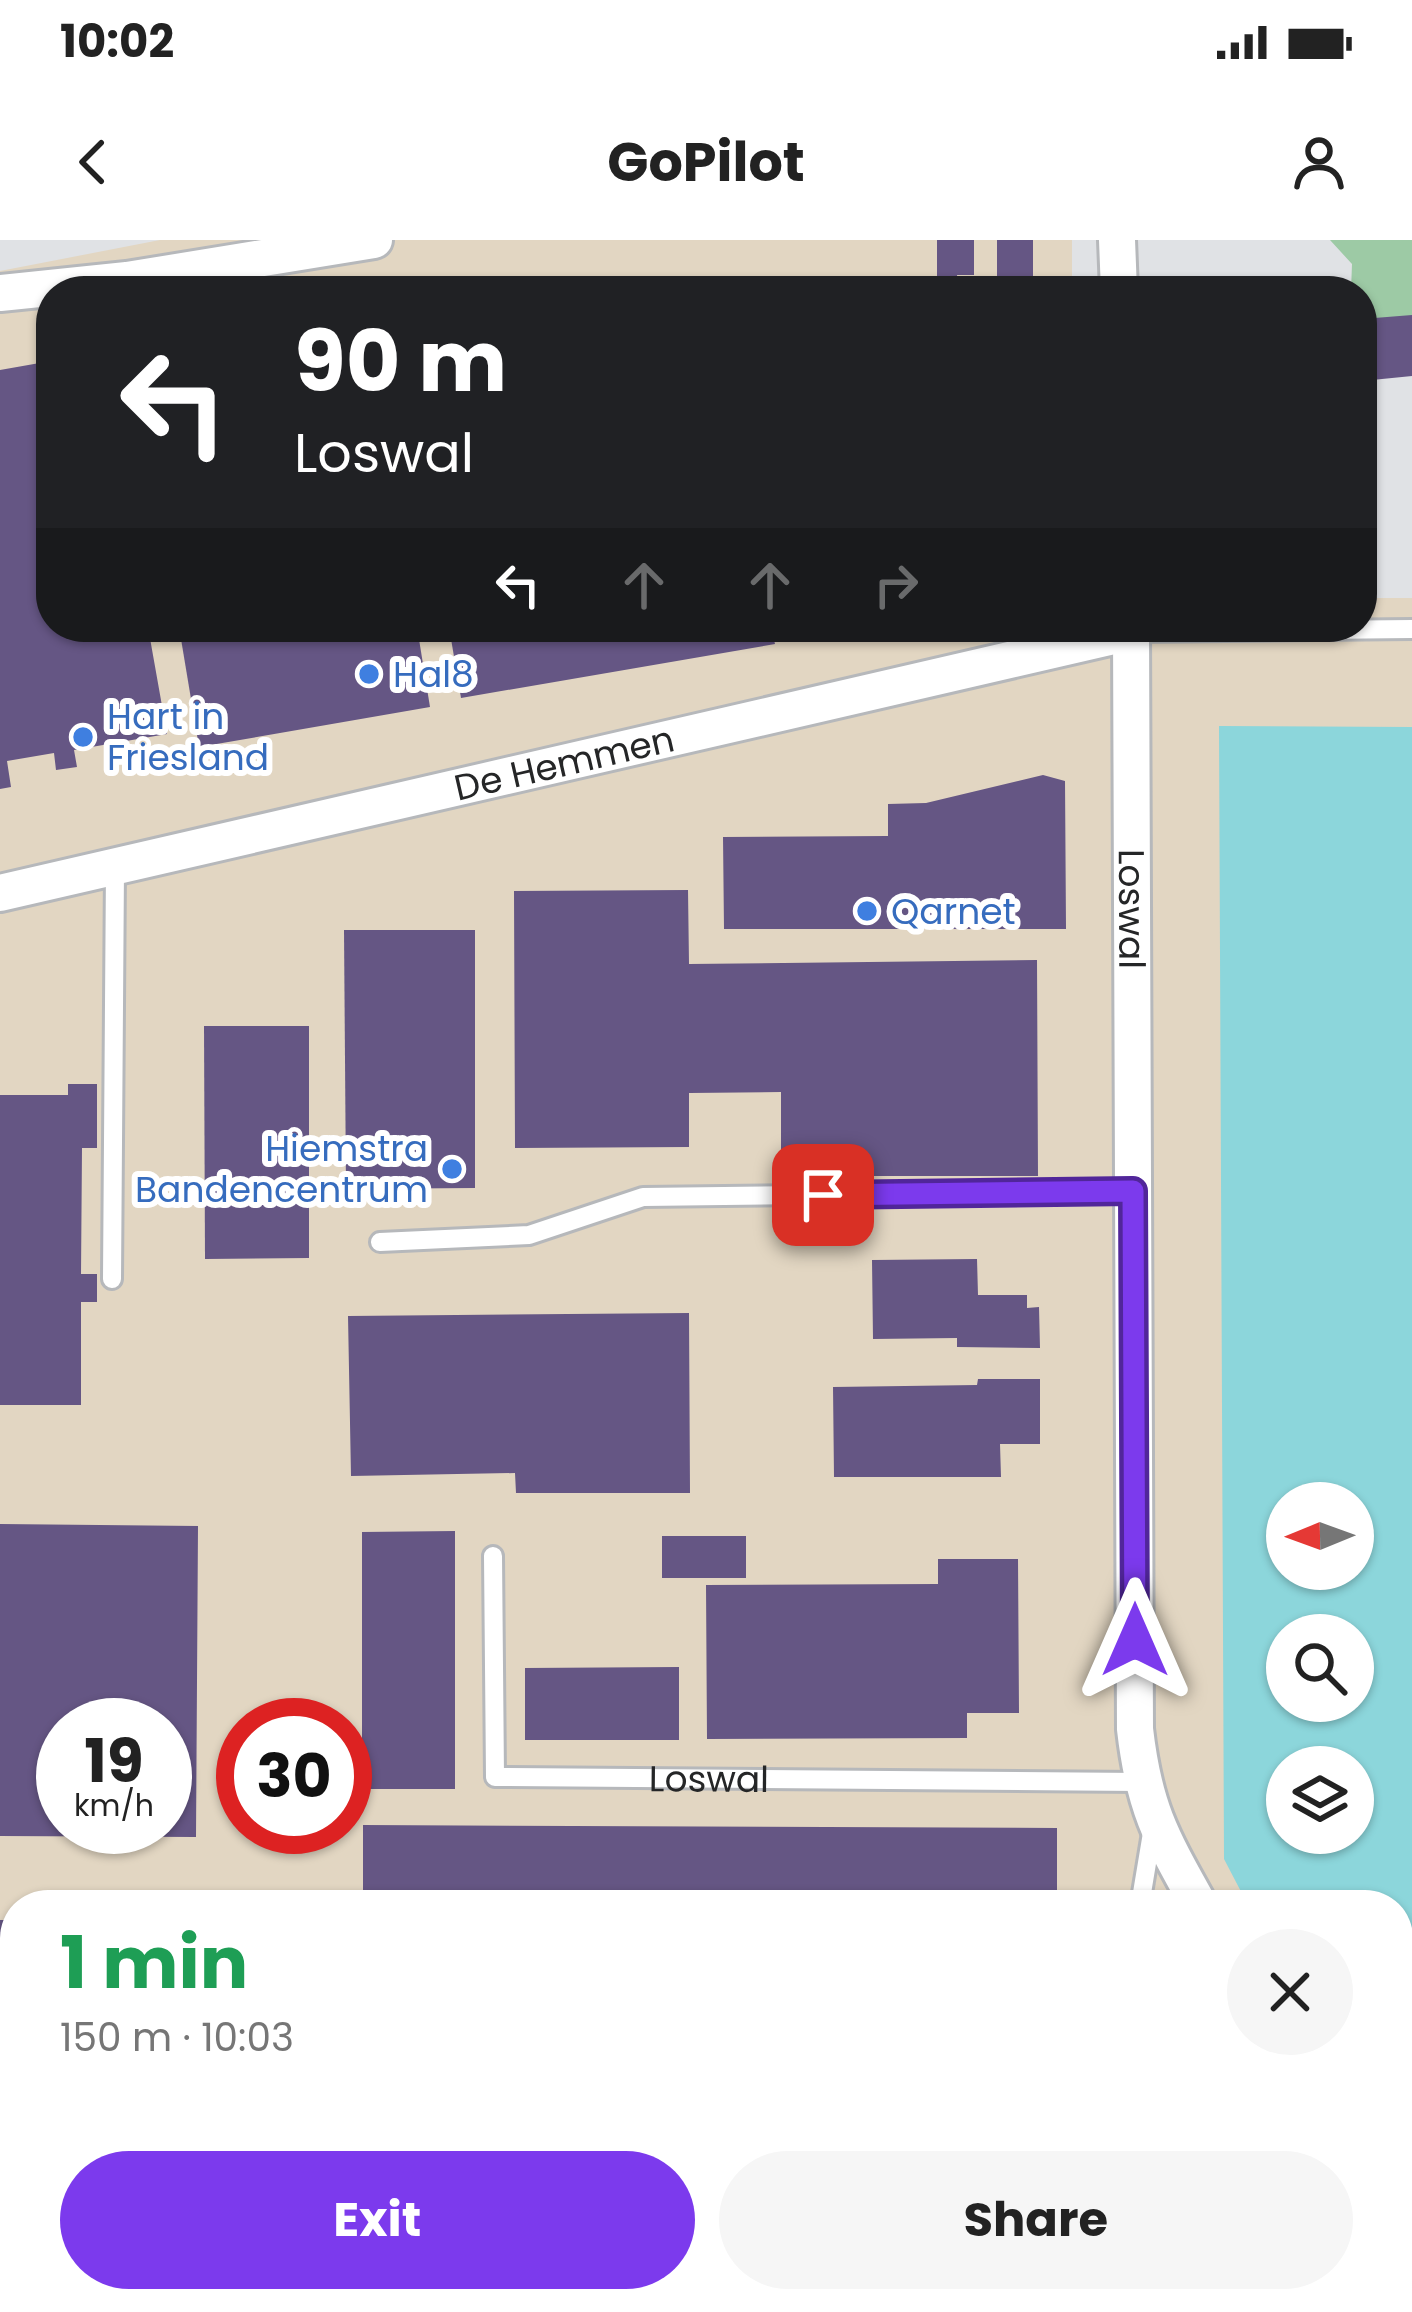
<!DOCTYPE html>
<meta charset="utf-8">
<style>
body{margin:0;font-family:Poppins,sans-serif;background:#f6f6f6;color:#222;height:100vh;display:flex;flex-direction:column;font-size:45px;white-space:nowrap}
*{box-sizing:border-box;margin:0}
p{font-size:39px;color:#767676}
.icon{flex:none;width:66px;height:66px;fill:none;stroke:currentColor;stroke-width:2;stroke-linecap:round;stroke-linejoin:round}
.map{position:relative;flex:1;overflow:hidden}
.details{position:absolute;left:0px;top:1650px;width:1413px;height:423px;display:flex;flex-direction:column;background:#fff;border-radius:48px 48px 0 0;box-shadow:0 3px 9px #0004}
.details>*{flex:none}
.guide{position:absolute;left:36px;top:36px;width:1341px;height:366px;border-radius:48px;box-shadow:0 3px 9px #0004;background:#202124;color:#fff;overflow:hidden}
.needle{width:78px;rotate:269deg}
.tools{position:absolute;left:1266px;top:1242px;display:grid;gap:24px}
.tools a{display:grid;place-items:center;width:108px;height:108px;border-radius:50%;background:#fff;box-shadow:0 3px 9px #0004;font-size:60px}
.speed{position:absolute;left:36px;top:1458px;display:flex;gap:24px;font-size:60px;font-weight:700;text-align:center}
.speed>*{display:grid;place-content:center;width:156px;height:156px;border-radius:50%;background:#fff;box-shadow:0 3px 9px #0004;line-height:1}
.speed small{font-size:30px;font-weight:400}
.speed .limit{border:18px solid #d22;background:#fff;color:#111}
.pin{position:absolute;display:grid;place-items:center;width:102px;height:102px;color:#fff;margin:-51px;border-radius:24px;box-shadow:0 6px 18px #0006}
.me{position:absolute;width:132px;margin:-66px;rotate:0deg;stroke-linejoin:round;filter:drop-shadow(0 0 9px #0008)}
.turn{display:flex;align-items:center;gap:42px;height:252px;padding:0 60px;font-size:54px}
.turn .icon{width:156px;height:156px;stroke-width:2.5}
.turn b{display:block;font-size:84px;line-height:102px}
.lanes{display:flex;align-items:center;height:114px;padding:0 60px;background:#0003;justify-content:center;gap:60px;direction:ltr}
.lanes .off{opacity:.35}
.round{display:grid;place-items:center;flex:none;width:126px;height:126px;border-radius:63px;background:#f6f6f6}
.headline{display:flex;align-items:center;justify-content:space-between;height:204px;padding:0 60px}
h1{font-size:72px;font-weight:700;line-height:90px;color:#1e9e55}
.cta{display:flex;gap:24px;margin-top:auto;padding:24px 60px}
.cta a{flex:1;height:138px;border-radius:72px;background:#7c3aed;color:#fff;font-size:48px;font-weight:700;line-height:138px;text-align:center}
.cta a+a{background:#f6f6f6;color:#222}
.status{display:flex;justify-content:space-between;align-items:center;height:84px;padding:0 60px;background:#fff;direction:ltr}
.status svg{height:33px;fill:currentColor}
header{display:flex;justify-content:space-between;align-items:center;height:156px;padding:0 60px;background:#fff;font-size:54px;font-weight:700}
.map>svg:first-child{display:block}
</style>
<div class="status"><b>10:02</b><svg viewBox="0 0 49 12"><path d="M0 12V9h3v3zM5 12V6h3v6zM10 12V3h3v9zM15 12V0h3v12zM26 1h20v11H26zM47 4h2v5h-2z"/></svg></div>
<header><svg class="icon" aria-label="back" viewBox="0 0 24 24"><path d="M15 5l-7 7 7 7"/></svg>GoPilot<svg class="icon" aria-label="person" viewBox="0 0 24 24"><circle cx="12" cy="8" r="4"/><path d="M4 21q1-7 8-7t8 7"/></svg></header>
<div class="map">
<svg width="1412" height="2072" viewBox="0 0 1412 2072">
<rect width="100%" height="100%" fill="#e0e2e5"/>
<!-- industrial -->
<path fill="#e2d6c2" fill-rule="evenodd" d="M160,0h912v51h-1021v336h1311v-29h50v145l-175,1054 60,108h-1282v393h1383l14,14h-1412v-2041zM63,1485h102v102h-102zM243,1485h102v102h-102z"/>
<!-- green -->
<path fill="#9dcaa5" d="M1330,0h82v81l-50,2v-32h-11l1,-27z"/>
<!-- water -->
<path fill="#8cd6db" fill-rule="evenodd" d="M1219,486l193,1v1585h-28v-14h14v-393h-150l-24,-46zM1287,1263h66v66h-66zM1287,1395h66v66h-66zM1287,1527h66v66h-66z"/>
<!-- building -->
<g fill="#655684" fill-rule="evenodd">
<path d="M937,0h37v35h-17l1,8h-21z"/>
<rect x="997" y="0" width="36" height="51"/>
<path d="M1412,75v61l-50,5v-62z"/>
<path d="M51,121v266h97l19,107 -93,16 3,17 -21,3 -2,-17 -47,8 4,26 -11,2v-419z"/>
<path d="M179,387h238l13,80 -231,40z"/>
<path d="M449,387h322l4,17 -314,54z"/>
<path d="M1043,535l22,6 1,148h-342l-1,-92 165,-1v-32l38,-1z"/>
<path d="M688,650l1,74 348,-4 1,216h-257v-84l-92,1v54l-174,1 -1,-257z"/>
<path d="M344,690h131v258l-129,1z"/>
<path d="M204,786h105v232l-104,1z"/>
<path d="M68,844h29v64h-15l-1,126h16v28h-16v103h-81v-310h68z"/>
<path d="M977,1019l1,36h49v13l12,-1 1,41 -83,-1v-9l-84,1 -1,-79z"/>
<path d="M689,1073l1,180h-174l-1,-20 -164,3 -3,-160z"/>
<path d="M978,1139h62v65h-40l1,33h-167l-1,-90 144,-2z"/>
<path d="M0,1284l198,2 -2,311 -196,-1zM63,1485h102v102h-102z"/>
<path d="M455,1291v258h-93v-257z"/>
<rect x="662" y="1296" width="84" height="42"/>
<path d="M938,1319h80l1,154h-52v25l-260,1 -1,-154 232,-1z"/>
<path d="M679,1427v73h-154v-72z"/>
<path d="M363,1585l694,3v77h-694z"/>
<rect x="0" y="1680" width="15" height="92"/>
<rect x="0" y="1835" width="15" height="90"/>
<rect x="258" y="2058" width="105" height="14"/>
</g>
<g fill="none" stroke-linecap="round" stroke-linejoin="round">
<!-- service casing -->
<g stroke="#b6b8bb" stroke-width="24">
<g id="service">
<path d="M1131,392l281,-3"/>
<path d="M380,1002l149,-7 114,-38 490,-6"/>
<path d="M112,1039l3,-411"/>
<path id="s1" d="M493,1316l2,221 646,5"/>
<path d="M1140,1665l13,-78"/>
</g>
</g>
<!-- minor casing -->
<g stroke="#b6b8bb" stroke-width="42">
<g id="minor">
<path d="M1117,0l2,51"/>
<path d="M0,53l127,-13 247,-40"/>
<path id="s2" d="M1131,387l4,1102c9,79 26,108 64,176"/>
<path id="s3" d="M0,653l1131,-261"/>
<path d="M1350,2072v-14"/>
</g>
</g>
<!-- service -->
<use href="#service" stroke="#fff" stroke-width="18"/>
<!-- minor -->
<use href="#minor" stroke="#fff" stroke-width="36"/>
</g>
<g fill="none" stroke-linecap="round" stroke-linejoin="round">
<!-- route casing -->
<g stroke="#51269a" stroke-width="30">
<path id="route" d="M823,955l310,-4 2,449"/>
</g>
<!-- route -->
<use href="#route" stroke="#7c3aed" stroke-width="21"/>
</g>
<!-- markers -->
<g fill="#3f7fe0" stroke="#fff" stroke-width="4.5">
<circle cx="369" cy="434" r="12"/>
<circle cx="83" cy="497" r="12"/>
<circle cx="867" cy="671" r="12"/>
<circle cx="452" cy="929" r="12"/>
</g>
<g text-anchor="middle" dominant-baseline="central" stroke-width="12" stroke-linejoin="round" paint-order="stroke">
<!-- shop labels -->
<g font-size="36" fill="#366cbe" stroke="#fff" text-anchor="start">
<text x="393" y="434">Hal8</text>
<text x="107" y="476">Hart in<tspan x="107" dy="41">Friesland</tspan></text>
<text x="891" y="671">Qarnet</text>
<text x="428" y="908" text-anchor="end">Hiemstra<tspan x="428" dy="41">Bandencentrum</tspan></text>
</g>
<!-- street labels -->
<g font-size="36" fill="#252627" stroke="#fff">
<text stroke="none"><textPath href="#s3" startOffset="579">De Hemmen</textPath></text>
<text stroke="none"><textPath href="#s2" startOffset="282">Loswal</textPath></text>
<text stroke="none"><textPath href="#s1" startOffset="435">Loswal</textPath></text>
</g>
</g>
</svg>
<div class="tools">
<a><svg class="needle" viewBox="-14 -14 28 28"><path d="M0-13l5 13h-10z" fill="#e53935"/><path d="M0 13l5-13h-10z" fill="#767676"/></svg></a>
<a><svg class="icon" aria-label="search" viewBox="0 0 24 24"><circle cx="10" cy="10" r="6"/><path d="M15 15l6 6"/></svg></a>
<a><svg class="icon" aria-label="layers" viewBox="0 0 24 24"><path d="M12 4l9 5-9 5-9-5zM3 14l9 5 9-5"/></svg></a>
</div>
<div class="speed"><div>19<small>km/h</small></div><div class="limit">30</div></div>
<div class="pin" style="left:823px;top:955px;background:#d93025"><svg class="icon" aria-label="arrive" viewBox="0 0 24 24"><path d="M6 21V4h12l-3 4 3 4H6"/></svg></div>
<svg class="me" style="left:1135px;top:1400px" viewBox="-20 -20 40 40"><path d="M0-17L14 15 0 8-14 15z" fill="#7c3aed" stroke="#fff" stroke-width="4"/></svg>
<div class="guide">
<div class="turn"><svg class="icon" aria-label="left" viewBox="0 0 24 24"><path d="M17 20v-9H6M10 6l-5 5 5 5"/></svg><div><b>90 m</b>Loswal</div></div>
<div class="lanes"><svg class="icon" aria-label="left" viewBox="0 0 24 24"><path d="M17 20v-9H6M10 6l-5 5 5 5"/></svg><svg class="icon off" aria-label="ahead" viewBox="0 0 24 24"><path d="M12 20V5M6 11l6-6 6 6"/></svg><svg class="icon off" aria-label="ahead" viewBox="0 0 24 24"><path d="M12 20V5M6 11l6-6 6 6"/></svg><svg class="icon off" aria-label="right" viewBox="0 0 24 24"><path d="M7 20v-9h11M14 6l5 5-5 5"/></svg></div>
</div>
<section class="details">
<div class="headline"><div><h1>1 min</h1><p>150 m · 10:03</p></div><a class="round"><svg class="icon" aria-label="close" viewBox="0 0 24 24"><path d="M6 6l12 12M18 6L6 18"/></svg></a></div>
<div class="cta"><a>Exit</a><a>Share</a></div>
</section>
</div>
